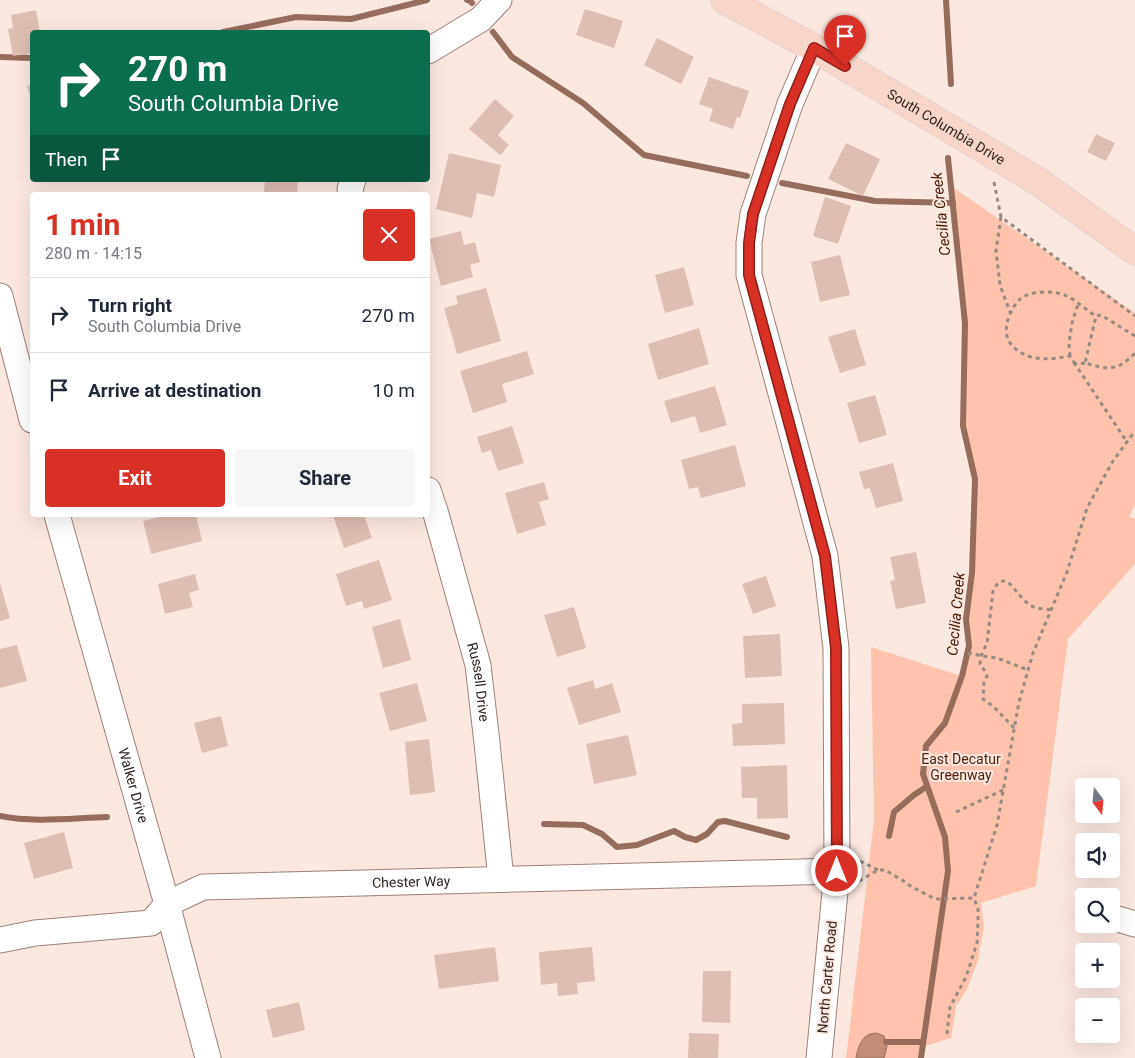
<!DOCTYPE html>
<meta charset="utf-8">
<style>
body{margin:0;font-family:Roboto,sans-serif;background:#f6f6f7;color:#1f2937;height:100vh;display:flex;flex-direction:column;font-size:19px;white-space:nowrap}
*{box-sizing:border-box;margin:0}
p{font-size:16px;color:#747a83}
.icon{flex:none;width:28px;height:28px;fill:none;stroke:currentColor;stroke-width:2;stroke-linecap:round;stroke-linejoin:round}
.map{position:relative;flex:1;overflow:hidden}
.sheet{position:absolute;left:30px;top:192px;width:400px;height:325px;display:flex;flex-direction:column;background:#fff;border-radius:5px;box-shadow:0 5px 20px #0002}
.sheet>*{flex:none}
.top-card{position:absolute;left:30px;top:30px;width:400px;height:152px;border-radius:5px;box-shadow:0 5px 20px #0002;background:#0b6e4f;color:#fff;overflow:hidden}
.needle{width:32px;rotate:164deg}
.tools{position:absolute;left:1075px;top:778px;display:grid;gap:10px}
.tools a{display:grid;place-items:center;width:45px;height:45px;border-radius:5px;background:#fff;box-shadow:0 5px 20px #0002;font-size:25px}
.pin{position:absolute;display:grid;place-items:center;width:42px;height:42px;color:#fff;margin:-51px -21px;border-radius:50% 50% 50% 0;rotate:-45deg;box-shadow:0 0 5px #0007}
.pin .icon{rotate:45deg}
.me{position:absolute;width:55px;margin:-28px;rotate:0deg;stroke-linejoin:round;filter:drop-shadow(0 0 4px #0008)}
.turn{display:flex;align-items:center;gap:18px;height:105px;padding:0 15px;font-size:22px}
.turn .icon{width:65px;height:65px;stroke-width:2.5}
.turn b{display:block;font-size:35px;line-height:42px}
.then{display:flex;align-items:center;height:48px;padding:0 15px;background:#0003;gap:10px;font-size:19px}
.round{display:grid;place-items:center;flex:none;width:52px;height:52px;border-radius:5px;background:#f6f6f7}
.summary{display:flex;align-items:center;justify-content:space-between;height:85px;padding:0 15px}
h1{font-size:30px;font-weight:700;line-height:38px;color:#d93025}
.primary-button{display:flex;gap:10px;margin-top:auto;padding:10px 15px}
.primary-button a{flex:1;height:58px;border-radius:5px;background:#d93025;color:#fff;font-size:20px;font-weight:700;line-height:58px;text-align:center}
.primary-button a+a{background:#f6f6f7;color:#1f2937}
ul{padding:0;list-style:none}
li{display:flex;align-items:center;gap:15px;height:75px;padding:0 15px;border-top:1px solid #e0e1e3}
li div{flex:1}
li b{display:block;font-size:19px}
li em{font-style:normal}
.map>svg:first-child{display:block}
</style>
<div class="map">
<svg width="1135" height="1058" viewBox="0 0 1135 1058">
<rect width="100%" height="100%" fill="#fbe8e1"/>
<!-- green -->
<path fill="#ffc2ac" d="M951,186l184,127v193l-6,10 6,3v45l-67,75 -32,247 -55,17 3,23 -6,35 -11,28 -11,17 -5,32 -29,9 -1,11h-75l28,-238 -3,-173 90,29 8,-30 -3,-27 1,-18 5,-28 3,-94 -12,-53 2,-103z"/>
<!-- water -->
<path fill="#c48b76" stroke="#976c5c" d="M876,1033l8,3 3,10 -3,12h-28c1,-7 5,-20 12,-23 1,-1 7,-2 8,-2z"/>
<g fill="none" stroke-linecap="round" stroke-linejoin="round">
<!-- stream -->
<g stroke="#976c5c" stroke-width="6">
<path d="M467,0l3,1 2,2"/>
<path d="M946,0l5,84"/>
<path d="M223,32l73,-15 55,2 76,-19"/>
<path d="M493,32l19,25 71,46 61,52 103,21"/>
<path d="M0,57l32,1"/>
<path d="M782,183l93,18 78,2"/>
<path d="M0,816c34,7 72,2 107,1"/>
<path d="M544,824l39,1 19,9 15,13 20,-2 37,-14 11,6 11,3 11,-6 11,-12 7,-1 62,16"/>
<path d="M889,836l5,-24 20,-17 12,-8"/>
<path d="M886,1042h37"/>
<path d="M921,1058l27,-187 -3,-34 -22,-63 3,-28 19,-23 17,-47 7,-30 -3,-27 6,-46 3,-94 -12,-53 2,-103 -17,-165"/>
</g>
</g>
<!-- building -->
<g fill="#ddbeb3">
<path d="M585,9l38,12 -9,27 -38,-13z"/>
<path d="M36,10l4,22h-8v21l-19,3 -5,-27 5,-1 -2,-13z"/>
<path d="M657,38l37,19 -13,27 -37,-19z"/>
<path d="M709,77l40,14 -9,27 -3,-1 -4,12 -24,-8 4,-12 -14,-5z"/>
<path d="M32,85v17l-5,-16z"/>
<path d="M495,99l19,17 -16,19 11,10 -9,10 -31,-26z"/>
<path d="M1096,134l19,9 -9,18 -19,-9z"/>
<path d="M846,143l34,16 -17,37 -35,-17z"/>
<path d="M449,153l52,12 -7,32 -17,-4 -5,25 -36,-9z"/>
<path d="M265,180h33l-1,15h-46v-3h13z"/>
<path d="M825,197l26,9 -13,38 -25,-8z"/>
<path d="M461,231l3,14 11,-3 5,20 -10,3 3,12 -32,9 -12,-47z"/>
<path d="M840,255l10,40 -30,7 -9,-40z"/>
<path d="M684,267l10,38 -29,8 -10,-38z"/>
<path d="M486,288l15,53 -44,13 -13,-46 14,-4 -2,-8z"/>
<path d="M699,328l10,36 -51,16 -10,-36z"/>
<path d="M855,329l11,36 -26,8 -12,-36z"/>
<path d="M527,351l7,23 -32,10 5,18 -34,11 -13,-42z"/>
<path d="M715,386l12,39 -27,8 -5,-17 -24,7 -7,-22z"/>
<path d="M875,395l12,40 -28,8 -12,-40z"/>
<path d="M512,426l12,37 -26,8 -7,-21 -9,3 -5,-16z"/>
<path d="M735,445l11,41 -45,12 -3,-11 -9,2 -8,-29z"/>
<path d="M893,463l10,38 -27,7 -6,-20 -6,1 -5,-17z"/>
<path d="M544,482l5,17 -10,3 7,23 -29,9 -12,-41z"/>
<path d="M169,515h27l6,26 -51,13 -8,-33z"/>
<path d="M333,515h31l8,23 -28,10z"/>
<path d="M916,552l10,51 -30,6 -6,-28 5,-1 -5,-23z"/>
<path d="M379,560l13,40 -28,9 -2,-8 -16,5 -10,-32z"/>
<path d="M195,574l4,16 -10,3 4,14 -28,7 -7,-30z"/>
<path d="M766,576l10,30 -23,8 -11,-30z"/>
<path d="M0,583l10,35 -10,3z"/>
<path d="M574,607l12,41 -29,9 -13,-42z"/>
<path d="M400,619l11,41 -28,8 -11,-41z"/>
<path d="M780,634l2,42 -37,2 -2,-42z"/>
<path d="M17,645l10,36 -27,7v-39z"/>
<path d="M593,680l2,9 17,-6 9,29 -42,13 -12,-37z"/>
<path d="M417,683l10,38 -37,10 -11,-38z"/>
<path d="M784,703l1,41 -52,2 -1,-22 10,-1v-19z"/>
<path d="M221,716l7,30 -26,7 -8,-30z"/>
<path d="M628,735l9,40 -43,9 -8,-40z"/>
<path d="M429,739l6,53 -25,3 -5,-53z"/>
<path d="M787,765l1,53 -31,1v-21h-15l-1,-31z"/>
<path d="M64,832l9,36 -39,11 -10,-36z"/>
<path d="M495,947l4,34 -60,8 -5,-34z"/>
<path d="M592,947l3,34 -18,2 1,11 -20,2 -1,-13 -16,2 -2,-33z"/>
<path d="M703,971h28l-1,52 -28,-1z"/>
<path d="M299,1002l6,28 -32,8 -7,-28z"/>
<path d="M689,1033l30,1 -1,24h-30z"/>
</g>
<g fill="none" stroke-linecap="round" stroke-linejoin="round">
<!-- minor casing -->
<g stroke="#9e8176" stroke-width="27">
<g id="minor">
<path d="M814,48l-24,56 -37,110 -4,29v32l76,281 11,92 1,223 -18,187"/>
<path d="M428,51l53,-32 18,-19"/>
<path d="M351,195l-1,-6 3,-9"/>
<path d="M0,296l32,124"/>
<path id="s1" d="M428,490l8,24 42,151 9,78 14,136"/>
<path id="s2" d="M57,515l110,389 41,154"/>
<path d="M1111,917l24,7"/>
<path id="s3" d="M0,940l35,-7 116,-10 16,-19 36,-17 634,-16"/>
</g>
</g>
<!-- major casing -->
<g stroke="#d1cfce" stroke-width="29">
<g id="major">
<path id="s4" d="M725,0l89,48 225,134 96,69"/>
</g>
</g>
<!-- path -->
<g stroke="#998a84" stroke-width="3" stroke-dasharray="4 4" stroke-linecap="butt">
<path d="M994,182l7,35 134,99"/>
<path d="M1001,217l-5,34 4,34 10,27"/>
<path d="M1135,336l-34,-21 -5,1 -11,47c23,7 33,8 50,-10"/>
<path d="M1070,356l-1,-13 3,-20 6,-19"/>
<path d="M1085,363l-10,1 52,78"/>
<path d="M1075,364l-5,-8c-11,2 -23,4 -34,2 -11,-1 -27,-11 -29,-22 -3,-11 4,-28 12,-36 10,-10 35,-10 48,-4 10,5 19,14 29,20"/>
<path d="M968,654l4,-1 9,3 16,2 31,12"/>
<path d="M1014,728l-20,-21 -11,-8 1,-18 3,-5 -2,-5 -5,-7 1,-8 6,-13 6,-52c4,-7 5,-10 13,-10 10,7 17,22 28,26 5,2 12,2 17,3"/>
<path d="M956,812l47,-22"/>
<path d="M860,861l18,9"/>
<path d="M859,881l19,-11h7l17,10 10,7 23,12 39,-1 23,-73 22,-123 14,-49 34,-81 20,-64 26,-47 22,-30"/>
<path d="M947,1034l3,-27 16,-30 11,-34 1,-21v-13l-4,-11"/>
</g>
<!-- minor -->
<use href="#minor" stroke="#fff" stroke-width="25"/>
<!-- major -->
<use href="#major" stroke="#f7d5c8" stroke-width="28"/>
</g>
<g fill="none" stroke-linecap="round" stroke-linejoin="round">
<!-- route casing -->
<g stroke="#8d1f18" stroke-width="12">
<path id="route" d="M837,871l-1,-223 -11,-92 -76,-281v-32l4,-29 37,-110 24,-56 31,18"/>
</g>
<!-- route -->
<use href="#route" stroke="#d93025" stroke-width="9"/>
</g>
<g text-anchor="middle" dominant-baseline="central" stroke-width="4" stroke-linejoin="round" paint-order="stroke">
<!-- street labels -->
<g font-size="14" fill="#2f2420" stroke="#fbe8e1">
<text stroke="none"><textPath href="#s4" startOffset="255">South Columbia Drive</textPath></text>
<text stroke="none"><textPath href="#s1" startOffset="199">Russell Drive</textPath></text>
<text stroke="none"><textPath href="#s2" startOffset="281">Walker Drive</textPath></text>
<text stroke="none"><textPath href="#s3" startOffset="425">Chester Way</textPath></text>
<text transform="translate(827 977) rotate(-85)">North Carter Road</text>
</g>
<!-- park labels -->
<g font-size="14" fill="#56210b" stroke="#fbe8e1">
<text x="961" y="759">East Decatur<tspan x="961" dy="16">Greenway</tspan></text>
</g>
<!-- water labels -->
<g font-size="15" font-style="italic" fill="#4e1903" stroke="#fbe8e1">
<text transform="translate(941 214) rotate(-96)">Cecilia Creek</text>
<text transform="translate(956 614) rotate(-85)">Cecilia Creek</text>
</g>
</g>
</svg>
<div class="tools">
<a><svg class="needle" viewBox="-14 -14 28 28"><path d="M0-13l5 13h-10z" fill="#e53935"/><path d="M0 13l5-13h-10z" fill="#747a83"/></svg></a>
<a><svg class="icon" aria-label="sound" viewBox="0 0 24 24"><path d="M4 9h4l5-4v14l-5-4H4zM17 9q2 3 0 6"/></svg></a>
<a><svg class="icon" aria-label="search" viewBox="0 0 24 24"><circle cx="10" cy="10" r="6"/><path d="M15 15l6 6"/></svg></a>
<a>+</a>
<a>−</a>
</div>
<div class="pin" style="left:845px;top:66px;background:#d93025"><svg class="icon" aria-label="arrive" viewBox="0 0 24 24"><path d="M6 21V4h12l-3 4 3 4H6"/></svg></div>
<svg class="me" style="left:837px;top:871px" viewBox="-20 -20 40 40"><circle r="17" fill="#d93025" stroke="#fff" stroke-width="3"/><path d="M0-11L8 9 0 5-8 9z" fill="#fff"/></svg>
<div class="top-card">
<div class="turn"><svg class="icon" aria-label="right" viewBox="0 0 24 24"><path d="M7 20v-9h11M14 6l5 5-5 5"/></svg><div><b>270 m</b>South Columbia Drive</div></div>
<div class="then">Then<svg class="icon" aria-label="arrive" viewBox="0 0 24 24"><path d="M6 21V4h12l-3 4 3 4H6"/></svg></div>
</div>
<section class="sheet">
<div class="summary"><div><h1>1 min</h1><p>280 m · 14:15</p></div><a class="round" style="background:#d93025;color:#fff"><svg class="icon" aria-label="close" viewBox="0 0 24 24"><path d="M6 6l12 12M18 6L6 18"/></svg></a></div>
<ul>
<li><svg class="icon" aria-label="right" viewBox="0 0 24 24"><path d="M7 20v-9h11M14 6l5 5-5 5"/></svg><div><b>Turn right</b><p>South Columbia Drive</p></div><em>270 m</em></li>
<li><svg class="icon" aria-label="arrive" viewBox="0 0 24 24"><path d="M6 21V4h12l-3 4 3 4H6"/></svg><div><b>Arrive at destination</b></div><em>10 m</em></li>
</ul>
<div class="primary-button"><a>Exit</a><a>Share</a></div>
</section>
</div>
